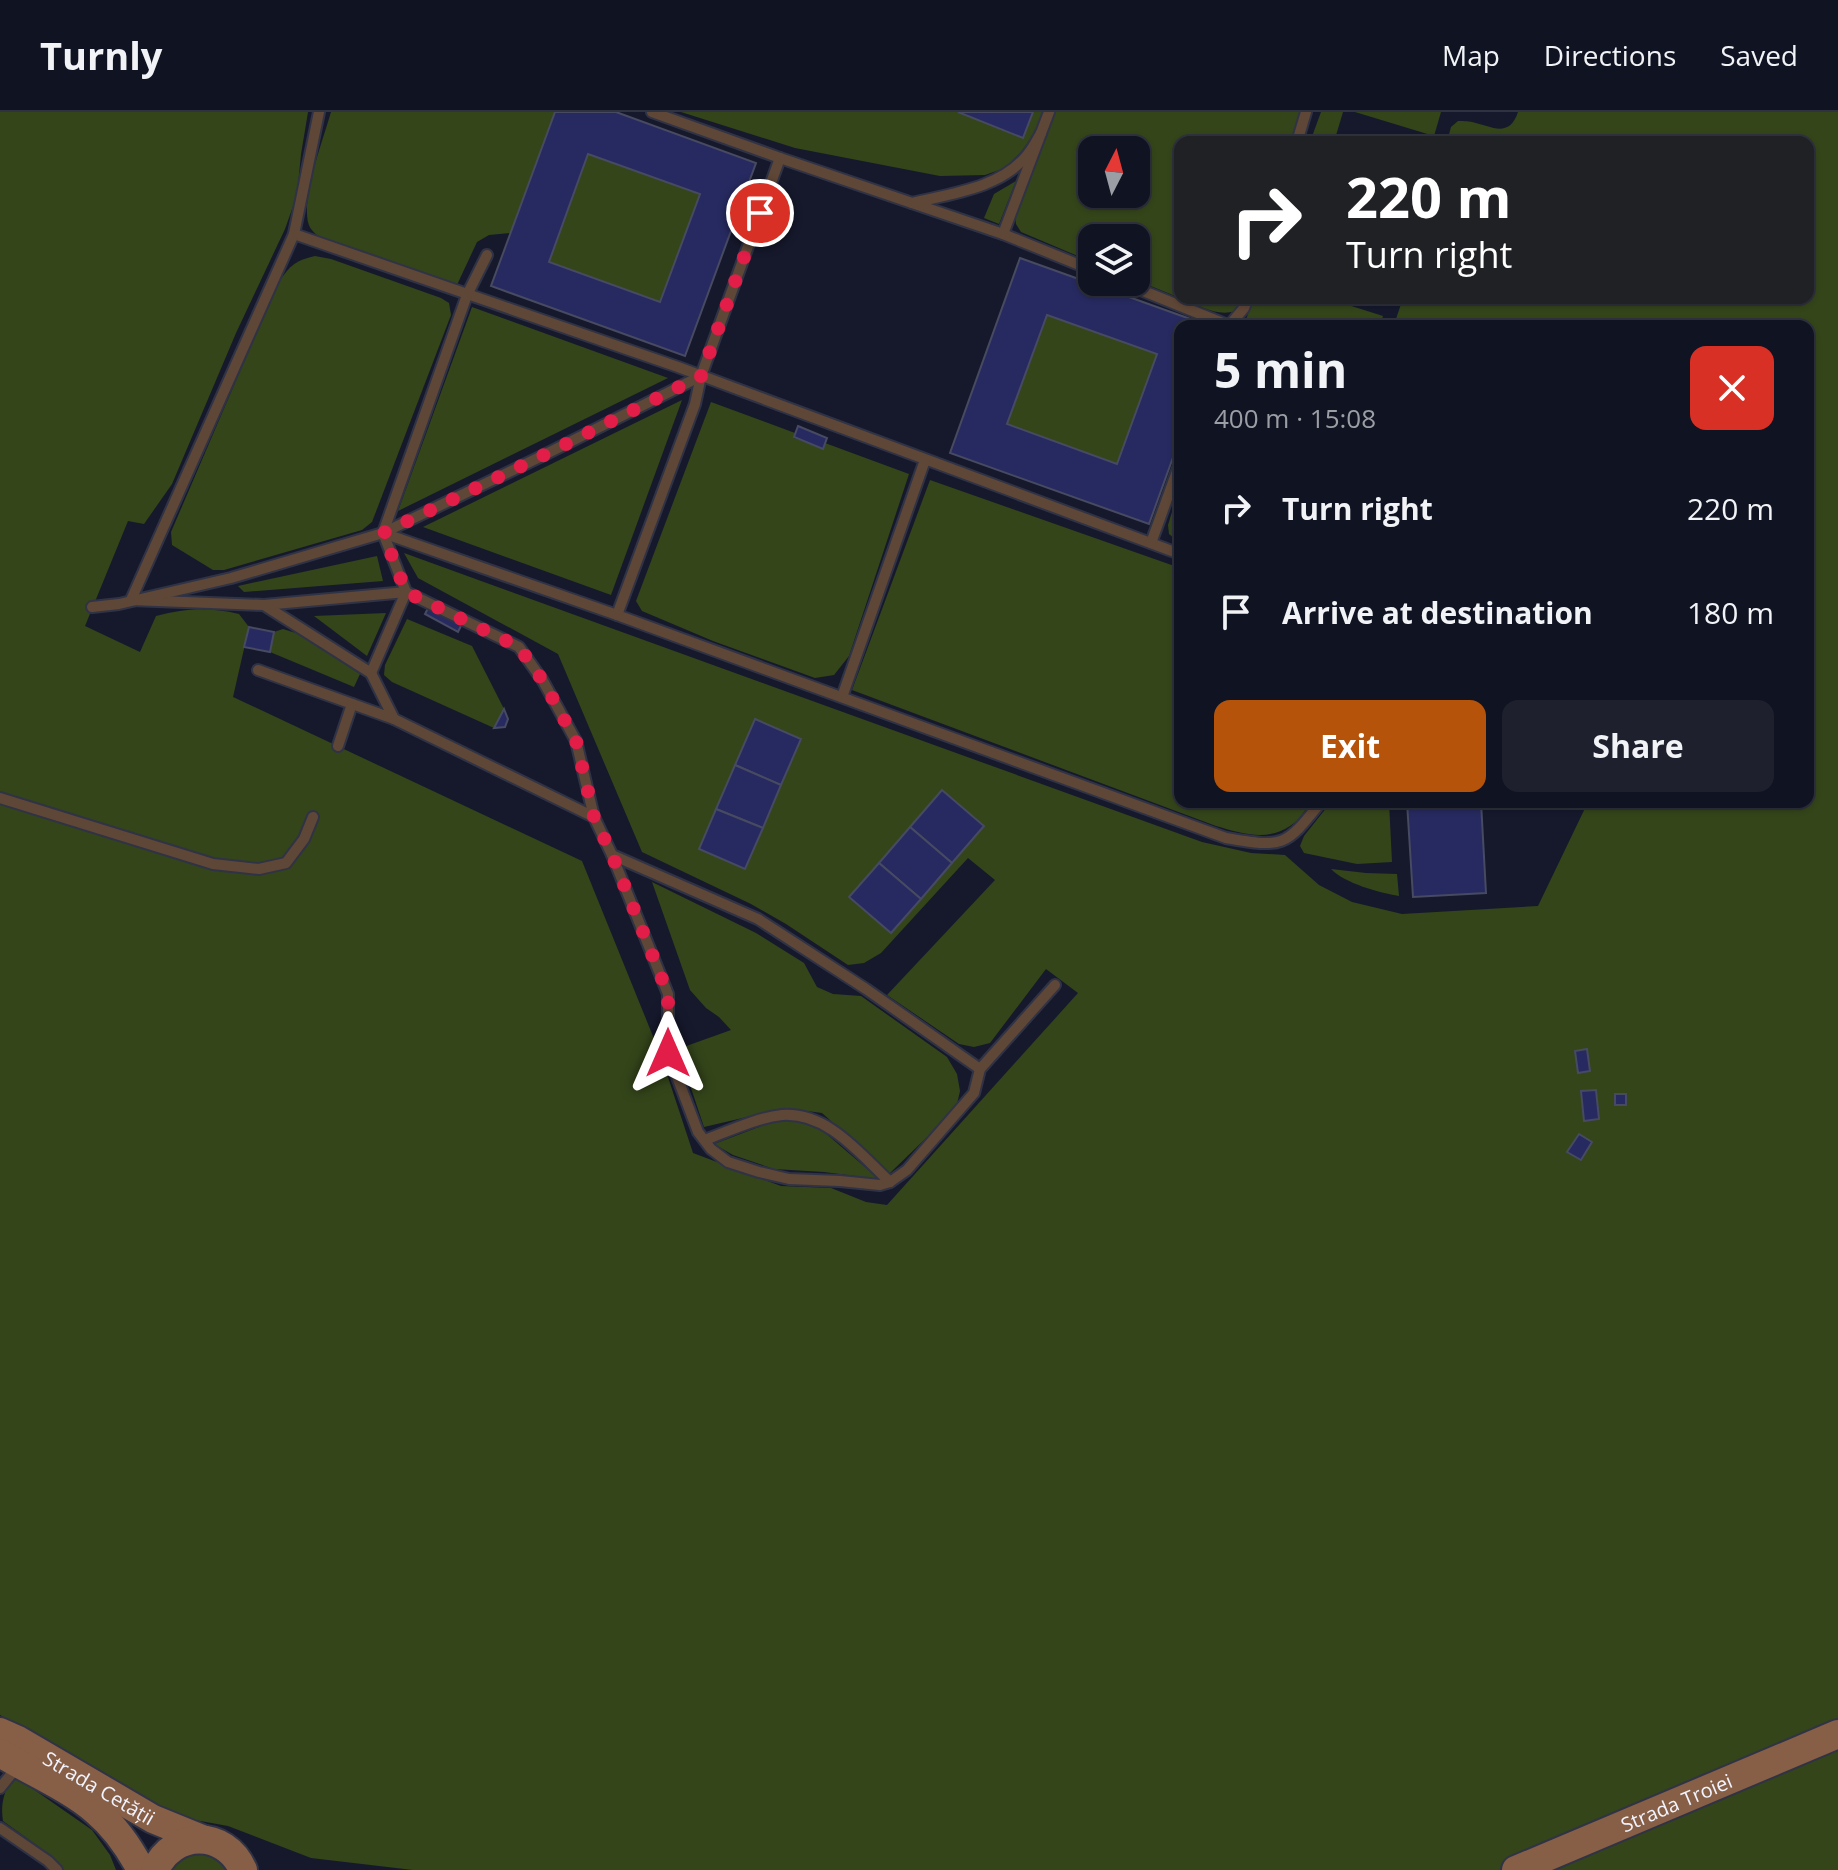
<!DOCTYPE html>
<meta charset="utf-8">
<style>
body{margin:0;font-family:"Open Sans",sans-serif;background:#1e202e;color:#f1f3f6;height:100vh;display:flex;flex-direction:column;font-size:30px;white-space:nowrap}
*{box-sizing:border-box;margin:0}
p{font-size:26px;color:#9c9ea5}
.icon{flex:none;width:44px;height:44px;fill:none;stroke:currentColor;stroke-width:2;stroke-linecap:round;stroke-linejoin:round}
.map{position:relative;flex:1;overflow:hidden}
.side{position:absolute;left:1174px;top:208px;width:640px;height:488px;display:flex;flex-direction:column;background:#101321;border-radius:16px;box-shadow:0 2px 6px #0004,0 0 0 2px #30323f}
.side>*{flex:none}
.hud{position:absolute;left:1174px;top:24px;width:640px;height:168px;border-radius:16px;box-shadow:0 2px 6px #0004,0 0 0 2px #30323f;background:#202124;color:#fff;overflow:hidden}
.needle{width:52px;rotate:6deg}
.tools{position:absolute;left:1078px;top:24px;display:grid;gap:16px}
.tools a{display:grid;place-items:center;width:72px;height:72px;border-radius:16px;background:#101321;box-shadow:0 2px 6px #0004,0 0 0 2px #30323f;font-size:40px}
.pin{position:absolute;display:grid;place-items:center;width:68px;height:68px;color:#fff;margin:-34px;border:4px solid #fff;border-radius:50%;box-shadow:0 2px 8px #0007}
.me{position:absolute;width:88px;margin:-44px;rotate:0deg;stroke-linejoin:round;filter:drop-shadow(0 0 6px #0008)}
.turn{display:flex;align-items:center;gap:28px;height:168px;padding:0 40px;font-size:36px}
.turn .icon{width:104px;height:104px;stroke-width:2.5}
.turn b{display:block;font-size:56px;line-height:68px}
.round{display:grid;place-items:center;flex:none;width:84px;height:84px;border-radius:16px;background:#1e202e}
.headline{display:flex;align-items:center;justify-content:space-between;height:136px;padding:0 40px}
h1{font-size:48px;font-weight:700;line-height:60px}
.primary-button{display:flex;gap:16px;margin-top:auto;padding:16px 40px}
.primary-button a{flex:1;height:92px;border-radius:16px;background:#b45309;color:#fff;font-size:32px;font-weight:700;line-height:92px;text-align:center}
.primary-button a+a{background:#1e202e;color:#f1f3f6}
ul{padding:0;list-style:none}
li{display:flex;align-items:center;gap:24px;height:104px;padding:0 40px}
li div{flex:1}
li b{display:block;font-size:30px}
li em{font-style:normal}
header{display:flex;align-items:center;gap:48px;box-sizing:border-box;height:112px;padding:0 40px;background:#101321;border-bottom:2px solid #30323f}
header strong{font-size:38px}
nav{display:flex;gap:44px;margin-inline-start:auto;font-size:28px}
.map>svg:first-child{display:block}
</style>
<header>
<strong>Turnly</strong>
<nav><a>Map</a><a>Directions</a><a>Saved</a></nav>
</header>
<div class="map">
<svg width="1838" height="1758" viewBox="0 0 1838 1758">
<rect width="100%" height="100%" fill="#16192c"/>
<!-- green -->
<g fill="#34451a" fill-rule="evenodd">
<path d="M0,0h308l-7,42 -4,41 -12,34 -49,104 -64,151 -28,40 -16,-3 -43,105 55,26 16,-36c31,-8 52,-9 83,-2l10,13 -16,70 349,164 79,195 32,97 88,33 50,2 35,14 21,3 191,-212 -32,-24 -56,74 -16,4 -15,-3 -72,-49 108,-115 -27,-22 -87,95 -17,10 -16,2 -62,-41 -35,-20 -109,-52 -84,-198 -140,-76 -14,-25 798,289 49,11 34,2 34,30 33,17 50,12 136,-8 50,-104h220v-476h-419l2,-8 5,1 7,-21h405v-156h-361l4,-15 7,-6c2,0 11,0 14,1 19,4 37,17 46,-10h320v1758h-1425l-102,-12 -83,-32 -55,-10 -173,-101zM755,607l46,20 -56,130 -46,-20zM983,714l-92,107 -41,-36z"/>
<path d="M331,0h224l-44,121 -22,2 -12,7 -21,45 -132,-47c-7,-5 -14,-9 -16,-18 -6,-27 15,-82 23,-110z"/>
<path d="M681,0h362l-8,21 -14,19 -16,16 -20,7 -45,1 -145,-28z"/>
<path d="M1054,0h246l-9,30h-111v156l-44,-18v-42h-44v24l-71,-30 -5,-8 -1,-9zM1092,38h44v44h-44z"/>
<path d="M1321,0h22l-9,30h-24z"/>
<path d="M1355,0h86l-7,24z"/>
<path d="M588,42l112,40 -40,108 -111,-40z"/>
<path d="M1016,69l-17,43 -15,-6 10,-24z"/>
<path d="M315,144l16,3 110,39 8,5 2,12 -79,207 -10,8 -138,40h-11l-41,-25 -1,-13 106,-247c12,-18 16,-24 38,-29z"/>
<path d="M1181,186h61l-7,13c-18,6 -37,-6 -54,-13z"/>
<path d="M1254,186h72l57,18 -3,10h-124l-11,-4z"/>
<path d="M472,195l196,71 -270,133z"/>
<path d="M1047,203l110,39 -40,110 -110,-40z"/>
<path d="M682,288l-71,195 -188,-68z"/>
<path d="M711,290l84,31 -1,5 28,10 3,-5 84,31 -60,182 -15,19 -19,3 -102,-37 -71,-30 -6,-10z"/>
<path d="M930,368l250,88v234h131c-6,8 -12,19 -21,24 -24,16 -49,7 -74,0l-364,-136z"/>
<path d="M1180,374v57l-11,-9 -1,-9z"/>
<path d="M377,444l6,25 -139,11 -6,-6z"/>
<path d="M386,501l-19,43 -53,-40z"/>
<path d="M407,507l65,27 32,63 -10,19 -102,-46 -8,-7 1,-10z"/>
<path d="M283,517l16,5 61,40 -6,13 -84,-35 4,-20z"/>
<path d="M1331,690h58l3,60 -35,2 -53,-11 -4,-7 4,-10z"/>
<path d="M1331,757l35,4 31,1 2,22c-19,-3 -55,-13 -68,-27z"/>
<path d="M652,770l104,51 48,30 13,24 16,7 28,2 86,61 10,17 3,17 -3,13 -5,9 -62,60 -68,-60 -37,-5 -81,19 -26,-78 53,-19 -12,-13 -13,-9 -16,-18z"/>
<path d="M789,1008l18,3 16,8 56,48 -55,-7 -50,-3 -41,-14 -19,-11 55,-21z"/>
<path d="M13,1663l79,55 18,25 6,15h-53l-10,-13 -50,-36c-3,-18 2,-31 10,-46z"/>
<path d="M193,1740l20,3 16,15h-60l6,-8z"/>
</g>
<!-- building -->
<g fill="#272a60" stroke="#474a61" stroke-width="2" fill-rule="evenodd">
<path d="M555,0h61l140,51 -71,193 -194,-70zM588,42l112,40 -40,108 -111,-40z"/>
<path d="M958,0h75l-10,26z"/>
<path d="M1020,146l190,68h-30v112l-31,86 -199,-71zM1047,203l110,39 -40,110 -110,-40z"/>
<path d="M798,314l29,12 -4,11 -29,-12z"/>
<path d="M430,492l33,18 -5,10 -33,-18z"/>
<path d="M249,515l25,5 -4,20 -26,-5z"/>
<path d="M504,597l4,10 -3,8 -11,1z"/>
<path d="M755,607l46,20 -20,46 -46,-20z"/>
<path d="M735,653l46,20 -18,43 -47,-19z"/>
<path d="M942,678l42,36 -32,37 -42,-36z"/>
<path d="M1407,690h74l5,91 -73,4z"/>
<path d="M716,697l47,19 -18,41 -46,-20z"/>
<path d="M910,715l42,36 -31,36 -42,-36z"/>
<path d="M879,751l42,36 -30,34 -42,-36z"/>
<path d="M1587,937l3,22 -12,2 -3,-22z"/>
<path d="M1596,978l3,29 -15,2 -3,-30z"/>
<rect x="1615" y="982" width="11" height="11"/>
<path d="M1579,1022l13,8 -11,18 -14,-8z"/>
</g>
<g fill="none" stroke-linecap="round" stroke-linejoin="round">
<!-- service casing -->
<g stroke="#303345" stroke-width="14">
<g id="service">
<path d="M652,0l128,46 223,76 89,36"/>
<path d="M1297,30l9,-30"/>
<path d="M912,91c38,-9 90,-15 116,-49 5,-6 9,-14 13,-21"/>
<path d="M294,122l384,133 502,187"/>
<path d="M1003,122l46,-122"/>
<path d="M1121,170l109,44"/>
<path d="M1229,214l15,-18 4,-10"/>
<path d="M383,421l234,82 609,223c58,10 59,9 95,-36"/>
<path d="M1151,431l29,-80"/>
<path d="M131,488l133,5 142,-13 113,55 24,34 33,60 18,76 18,38 56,139v59l30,79 13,17 17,13 31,10 30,7 51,2 40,4 10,-3 17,-12 67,-77 6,-24 75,-84"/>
<path d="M131,488l163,-366 25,-122"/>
<path d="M264,493l107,68 35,-81 -23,-59 84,-238 20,-40"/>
<path d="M92,495l27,-3 112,-26 152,-45 159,-77 159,-80"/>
<path d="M617,503l78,-211 6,-28 79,-218"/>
<path d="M258,558l136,49"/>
<path d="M371,561l23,46 200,98"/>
<path d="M842,585l83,-237"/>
<path d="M338,634l14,-42"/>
<path d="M0,686l213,66 46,5 27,-6 18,-24 9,-22"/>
<path d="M612,743l146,64 108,70 114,80"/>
<path d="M705,1028c24,-9 51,-22 77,-25 46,-3 78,39 108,67"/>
<path d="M0,1676l17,-21"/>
<path d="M0,1716l48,33 9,9"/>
</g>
</g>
<!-- secondary casing -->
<g stroke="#303345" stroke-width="32">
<g id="secondary">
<path id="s1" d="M0,1620l18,8 135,79 49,20"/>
<path d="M0,1641c31,19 68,34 96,58 19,16 34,38 45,59"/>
<path d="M155,1758c18,-40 70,-41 88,0"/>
<path id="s2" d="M1516,1758l322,-136"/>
</g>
</g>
<!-- service -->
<use href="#service" stroke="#5f4737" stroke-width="10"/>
<!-- secondary -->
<use href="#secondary" stroke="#865f46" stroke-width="28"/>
</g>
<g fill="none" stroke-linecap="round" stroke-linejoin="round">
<!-- route -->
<path stroke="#e11d48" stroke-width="14" stroke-dasharray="0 25.2" d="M668,941v-59l-56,-139 -18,-38 -18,-76 -33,-60 -24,-34 -113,-55 -23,-59 159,-77 159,-80 59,-163"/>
</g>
<g text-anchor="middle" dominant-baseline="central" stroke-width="6" stroke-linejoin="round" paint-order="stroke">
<!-- street labels -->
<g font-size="20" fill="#f1f3fe" stroke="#05050d">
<text stroke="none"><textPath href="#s1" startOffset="114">Strada Cetății</textPath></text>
<text stroke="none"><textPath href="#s2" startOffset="174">Strada Troiei</textPath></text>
</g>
</g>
</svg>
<div class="tools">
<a><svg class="needle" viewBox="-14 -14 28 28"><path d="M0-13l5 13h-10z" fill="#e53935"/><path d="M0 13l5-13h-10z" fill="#9c9ea5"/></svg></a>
<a><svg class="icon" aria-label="layers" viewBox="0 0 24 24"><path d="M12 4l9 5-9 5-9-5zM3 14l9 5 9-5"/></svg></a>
</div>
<div class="pin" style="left:760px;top:101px;background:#d93025"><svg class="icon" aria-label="arrive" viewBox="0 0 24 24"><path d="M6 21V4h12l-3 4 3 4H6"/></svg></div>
<svg class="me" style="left:668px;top:941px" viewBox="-20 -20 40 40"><path d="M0-17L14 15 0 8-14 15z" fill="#e11d48" stroke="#fff" stroke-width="4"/></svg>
<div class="hud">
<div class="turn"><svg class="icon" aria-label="right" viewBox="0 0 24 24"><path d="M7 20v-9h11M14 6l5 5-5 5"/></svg><div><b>220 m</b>Turn right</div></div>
</div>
<section class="side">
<div class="headline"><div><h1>5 min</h1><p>400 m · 15:08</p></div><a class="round" style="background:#d93025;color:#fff"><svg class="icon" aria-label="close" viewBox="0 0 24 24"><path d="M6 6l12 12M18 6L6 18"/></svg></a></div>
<ul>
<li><svg class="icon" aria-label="right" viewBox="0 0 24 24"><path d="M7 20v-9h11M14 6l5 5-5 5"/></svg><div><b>Turn right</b></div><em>220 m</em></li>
<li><svg class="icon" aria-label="arrive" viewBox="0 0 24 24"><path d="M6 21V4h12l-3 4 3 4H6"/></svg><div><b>Arrive at destination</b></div><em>180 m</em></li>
</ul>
<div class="primary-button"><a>Exit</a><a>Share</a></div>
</section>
</div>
